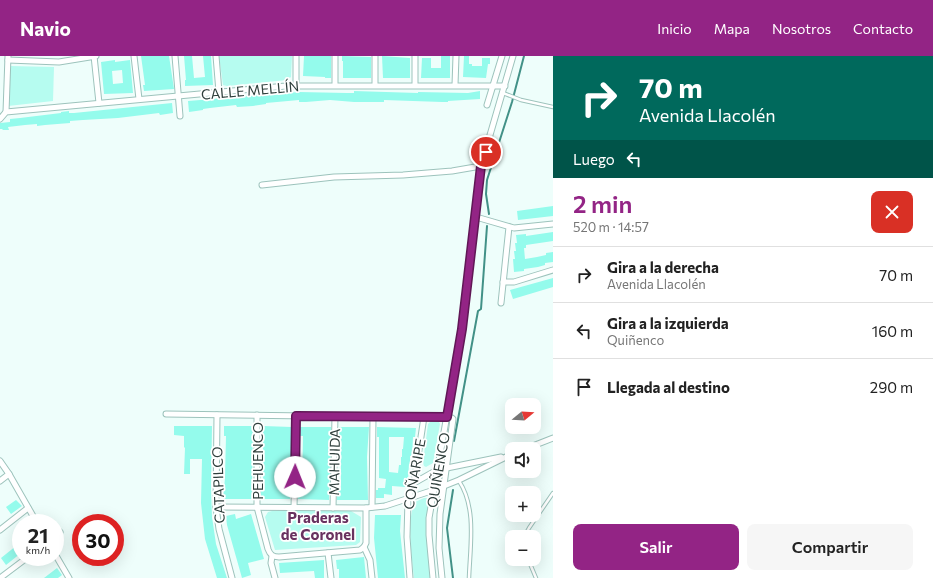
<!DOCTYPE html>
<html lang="es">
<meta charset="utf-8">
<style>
body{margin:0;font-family:Commissioner,sans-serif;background:#f6f6f6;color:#222;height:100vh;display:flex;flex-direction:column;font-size:15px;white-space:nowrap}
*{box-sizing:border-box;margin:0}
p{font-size:13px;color:#767676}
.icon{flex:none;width:22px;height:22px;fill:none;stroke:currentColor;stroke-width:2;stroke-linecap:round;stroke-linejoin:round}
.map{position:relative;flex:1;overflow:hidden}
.side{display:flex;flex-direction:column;background:#fff;width:380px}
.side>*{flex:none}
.guide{background:#00695c;color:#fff;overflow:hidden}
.needle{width:26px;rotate:72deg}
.buttons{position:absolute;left:505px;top:342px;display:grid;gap:8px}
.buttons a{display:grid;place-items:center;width:36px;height:36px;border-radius:8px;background:#fff;box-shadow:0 4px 16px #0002;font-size:20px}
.speed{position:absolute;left:12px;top:458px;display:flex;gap:8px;font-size:20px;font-weight:700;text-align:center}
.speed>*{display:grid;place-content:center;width:52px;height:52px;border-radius:50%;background:#fff;box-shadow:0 4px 16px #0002;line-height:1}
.speed small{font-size:10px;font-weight:400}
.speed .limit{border:6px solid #d22;background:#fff;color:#111}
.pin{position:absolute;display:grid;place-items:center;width:34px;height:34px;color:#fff;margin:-17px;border:2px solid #fff;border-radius:50%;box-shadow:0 1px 4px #0007}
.me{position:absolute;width:44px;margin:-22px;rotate:1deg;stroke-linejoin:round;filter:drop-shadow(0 0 3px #0008)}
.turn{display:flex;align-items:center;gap:14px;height:84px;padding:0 20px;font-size:18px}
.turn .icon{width:52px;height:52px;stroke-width:2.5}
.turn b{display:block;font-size:28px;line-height:34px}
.then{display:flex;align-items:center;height:38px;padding:0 20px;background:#0003;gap:8px;font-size:15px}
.round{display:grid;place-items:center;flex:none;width:42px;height:42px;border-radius:8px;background:#f6f6f6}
.summary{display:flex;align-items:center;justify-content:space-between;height:68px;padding:0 20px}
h1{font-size:24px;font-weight:600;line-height:30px;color:#932485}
.button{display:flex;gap:8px;margin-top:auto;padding:8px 20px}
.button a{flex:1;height:46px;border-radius:8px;background:#932485;color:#fff;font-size:16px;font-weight:600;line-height:46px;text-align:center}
.button a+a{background:#f6f6f6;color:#222}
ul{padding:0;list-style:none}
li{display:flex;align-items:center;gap:12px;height:56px;padding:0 20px;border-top:1px solid #e0e0e0}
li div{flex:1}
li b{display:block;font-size:15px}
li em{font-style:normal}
header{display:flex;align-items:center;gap:24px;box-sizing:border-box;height:56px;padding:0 20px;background:#932485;color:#fff}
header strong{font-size:19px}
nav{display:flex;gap:22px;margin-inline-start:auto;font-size:14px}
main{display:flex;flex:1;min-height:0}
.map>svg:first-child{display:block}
</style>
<header>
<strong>Navio</strong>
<nav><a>Inicio</a><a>Mapa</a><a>Nosotros</a><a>Contacto</a></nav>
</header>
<main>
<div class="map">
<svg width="553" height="522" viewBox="0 0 553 522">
<rect width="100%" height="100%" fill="#eefefb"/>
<!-- green -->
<g fill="#b6fcf0">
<path d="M219,0h73l-1,21 -4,3 -60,6 -4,-1z"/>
<path d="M10,10l44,1 -1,34 -45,5z"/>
<path d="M431,365l8,1 1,2 -7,39 -7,4 -2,-1 -1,-4 5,-38z"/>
<path d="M424,442h4l1,2 -3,21 4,57h-16c-2,-20 -8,-58 1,-76z"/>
<path d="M272,455h79l10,6 -1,25 -4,3 -81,5 -10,-33 3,-5z"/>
</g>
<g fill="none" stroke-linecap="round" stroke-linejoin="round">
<!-- stream -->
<g stroke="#429187" stroke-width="2">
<path d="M489,158l-3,-20 1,-14 25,-78 12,-46"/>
<path d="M454,385l24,-130 3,-2 6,-83"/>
<path d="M453,522l-6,-50 6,-38"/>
</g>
</g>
<!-- building -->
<g fill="#94fbec" fill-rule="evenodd">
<path d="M141,0h28l5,33 -30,2 -1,-6h2z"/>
<path d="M184,0h8l2,22 11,-1 -2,-21h8l2,29 -28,1v-6h1z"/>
<path d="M304,0h27v22h-6v-1l-22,-1z"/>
<path d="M342,0l29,1v21h-28v-17h-1z"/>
<path d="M382,0l28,2v20h-27z"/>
<path d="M441,0h9v22h-29l1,-20h9v10h10z"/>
<path d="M464,0h5v8h3v2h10v-8h8v6h-2l-2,14 -23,-1z"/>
<path d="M115,4v2l15,-2 3,33 -29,1 -3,-32zM122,14l1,13 -10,1 -1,-13z"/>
<path d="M354,35l64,2v-1l50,1 12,-2v8l-32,2v1h-6l-58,-2v2h-30l-24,-2 -24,2h-7v-2l-33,3v1l-13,2 -16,1 -1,-2 -26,3 -7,1v1l-14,2 -1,-11 111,-9 48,1h7z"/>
<path d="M172,47l1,10 -13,2 -1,-2 -41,5 -35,2 -13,1v2l-25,2 -8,1v-2l-12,1 -17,2 1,3h-6l-1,-1h-2v-6l10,-1v-3l10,-1 41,-5v-1l8,-1v2h5z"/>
<path d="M553,150v10l-35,4 -1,-9z"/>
<path d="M553,176v9l-27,4v3h-2l1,11 12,-2 9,-2v-2l7,-1v10l-8,1v2l-7,2 -14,2v2l-10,1 -1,-13h2l-1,-8h2l-1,-8h2l-1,-8 10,-1v2z"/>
<path d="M553,222v9l-40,12 -3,-9z"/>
<path d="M174,370h38l-1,63 1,28 4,27 11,34h-10l-12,-39 -4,-36 1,-44h-12v15h-6l1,-26 -1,-1v-11l-10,-1z"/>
<path d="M224,370h29l-1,63h1v10h-30l2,-21 1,-42h-2z"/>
<path d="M263,370l29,1 -2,72h-29v-10h2z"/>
<path d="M300,371h31l-2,73 -31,-1v-9h4l1,-54h-3z"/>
<path d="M339,371h30l-2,30 1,43h-31v-10h4v-53l-2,-1z"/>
<path d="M377,371l39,1 -1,9h-2l-1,19h-2v8h-1l-1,15h-3v8l-13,-1v9l-8,-1v4h-8v-8h2v-2h7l1,-9 -7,-1v-41h-2zM389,381h15l-1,12h-1v8h-1v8h-2l-1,8 -9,-1z"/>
<path d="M16,444l6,6 -11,8 -5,-7z"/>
<path d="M235,458l1,5 15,-5 13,45 -16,4 3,12 -9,3 -15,-53 -1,-9z"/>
<path d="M375,459h26l-1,16 5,47h-27l-4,-40z"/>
<path d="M21,486v11l-15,12 -5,-7z"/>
<path d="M364,501l2,21h-27v-9h-2l-1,-9z"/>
<path d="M324,504v18h-9l-1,-7 -34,2 -1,-10z"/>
<path d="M57,512l5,7 -4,3h-14z"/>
</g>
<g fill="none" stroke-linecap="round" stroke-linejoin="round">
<!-- service casing -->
<g stroke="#9dc3bc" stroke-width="4.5">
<g id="service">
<path d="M503,37l18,7 32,7"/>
<path d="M459,425c18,27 11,66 10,97"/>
<path d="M524,481l5,-9 24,-35"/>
<path d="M528,503l8,19"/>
</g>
</g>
<!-- minor casing -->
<g stroke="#9dc3bc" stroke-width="7">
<g id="minor">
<path d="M94,0l5,47"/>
<path d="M134,0l5,43"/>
<path d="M175,0l5,60"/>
<path d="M216,0l3,36"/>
<path d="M415,0v29"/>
<path d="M8,4l51,2 37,-6"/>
<path d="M296,29v-29"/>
<path d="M335,29v-29"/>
<path d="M375,29v-29"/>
<path d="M455,29l1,-29"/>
<path d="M487,49l15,-49"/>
<path d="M6,56l2,-56"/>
<path d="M0,63l6,-7 280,-26h219"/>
<path d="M262,129l72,-8 69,-2 49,-4 29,-5"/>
<path d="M476,161l38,11 39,-4"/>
<path d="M503,226h11l39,-12"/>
<path d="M501,247l8,-76"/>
<path d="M166,358l286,4 1,1 -13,95 -1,34 3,30"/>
<path d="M217,359l-1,92 3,22 13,49"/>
<path d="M257,359v92l11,42c2,6 5,8 11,8l81,-7 4,-3 2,-4v-35"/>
<path d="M525,393l28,-11"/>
<path d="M0,405l9,13 28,49"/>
<path d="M0,425l9,-7"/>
<path d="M414,427l23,-13 64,-13"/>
<path d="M216,451l150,1 19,-2 49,-16 25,-10 53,-26"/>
<path d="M372,451l1,-90"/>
<path d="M294,452l2,-92"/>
<path d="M333,452l2,-92"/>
<path d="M0,474l28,-22"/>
<path d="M55,480l5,-4"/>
<path d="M364,491l6,13 2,18"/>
<path d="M328,497l3,25"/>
<path d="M55,498l14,24"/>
<path d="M272,500l-1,7 4,15"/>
<path d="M0,522l28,-21"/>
<path d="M410,522l-3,-41 1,-38 6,-16 10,-66"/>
<path d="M433,522l-4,-43v-17l33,-189 19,-163 32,-110"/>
</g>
</g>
<!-- service -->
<use href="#service" stroke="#fff" stroke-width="2.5"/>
<!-- minor -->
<use href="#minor" stroke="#fff" stroke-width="5"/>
</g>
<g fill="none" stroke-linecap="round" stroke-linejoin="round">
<!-- route casing -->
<g stroke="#601756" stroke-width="10">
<path id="route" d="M295,421l1,-61 151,1 15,-88 19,-163 5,-14"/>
</g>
<!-- route -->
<use href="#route" stroke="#932485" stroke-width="7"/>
</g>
<g text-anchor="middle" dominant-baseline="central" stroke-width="3.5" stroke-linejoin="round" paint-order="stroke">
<!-- street labels -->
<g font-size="14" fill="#2f3f3c" stroke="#fff">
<text transform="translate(250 34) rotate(-5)">CALLE MELLÍN</text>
<text transform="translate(257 405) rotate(-90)">PEHUENCO</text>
<text transform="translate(334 406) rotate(-89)">MAHUIDA</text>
<text transform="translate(438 414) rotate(-80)">QUIÑENCO</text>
<text transform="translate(414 418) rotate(-80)">COÑARIPE</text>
<text transform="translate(218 429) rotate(-92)">CATAPILCO</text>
</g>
<!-- neighbourhood labels -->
<g font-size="15" font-weight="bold" fill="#693260" stroke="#fff">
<text x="318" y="461">Praderas<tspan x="318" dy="17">de Coronel</tspan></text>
</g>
</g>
</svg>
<div class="buttons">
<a><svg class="needle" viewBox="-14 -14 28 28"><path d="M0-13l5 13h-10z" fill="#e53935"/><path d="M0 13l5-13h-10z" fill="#767676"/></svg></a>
<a><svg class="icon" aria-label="sound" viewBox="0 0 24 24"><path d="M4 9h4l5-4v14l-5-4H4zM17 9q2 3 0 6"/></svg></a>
<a>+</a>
<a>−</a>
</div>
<div class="speed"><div>21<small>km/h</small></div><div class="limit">30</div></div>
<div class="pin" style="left:486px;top:96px;background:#d93025"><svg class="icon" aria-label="arrive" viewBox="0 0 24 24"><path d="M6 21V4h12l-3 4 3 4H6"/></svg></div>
<svg class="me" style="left:295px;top:421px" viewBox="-20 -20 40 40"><circle r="19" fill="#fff"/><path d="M0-13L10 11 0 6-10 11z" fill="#932485"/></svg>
</div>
<section class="side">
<div class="guide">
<div class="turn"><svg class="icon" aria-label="right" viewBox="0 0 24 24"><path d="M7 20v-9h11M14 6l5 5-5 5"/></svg><div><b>70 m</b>Avenida Llacolén</div></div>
<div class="then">Luego<svg class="icon" aria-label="left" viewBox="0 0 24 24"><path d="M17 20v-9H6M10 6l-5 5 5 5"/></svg></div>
</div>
<div class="summary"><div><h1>2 min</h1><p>520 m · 14:57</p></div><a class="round" style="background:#d93025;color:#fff"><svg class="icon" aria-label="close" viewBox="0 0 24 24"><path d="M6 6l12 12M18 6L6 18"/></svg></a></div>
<ul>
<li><svg class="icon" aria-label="right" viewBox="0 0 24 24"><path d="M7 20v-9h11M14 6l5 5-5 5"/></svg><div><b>Gira a la derecha</b><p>Avenida Llacolén</p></div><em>70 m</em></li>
<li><svg class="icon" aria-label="left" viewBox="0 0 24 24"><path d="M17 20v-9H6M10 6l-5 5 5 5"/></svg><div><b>Gira a la izquierda</b><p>Quiñenco</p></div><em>160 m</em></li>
<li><svg class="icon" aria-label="arrive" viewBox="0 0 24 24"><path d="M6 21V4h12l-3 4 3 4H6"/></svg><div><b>Llegada al destino</b></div><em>290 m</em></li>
</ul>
<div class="button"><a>Salir</a><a>Compartir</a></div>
</section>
</main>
